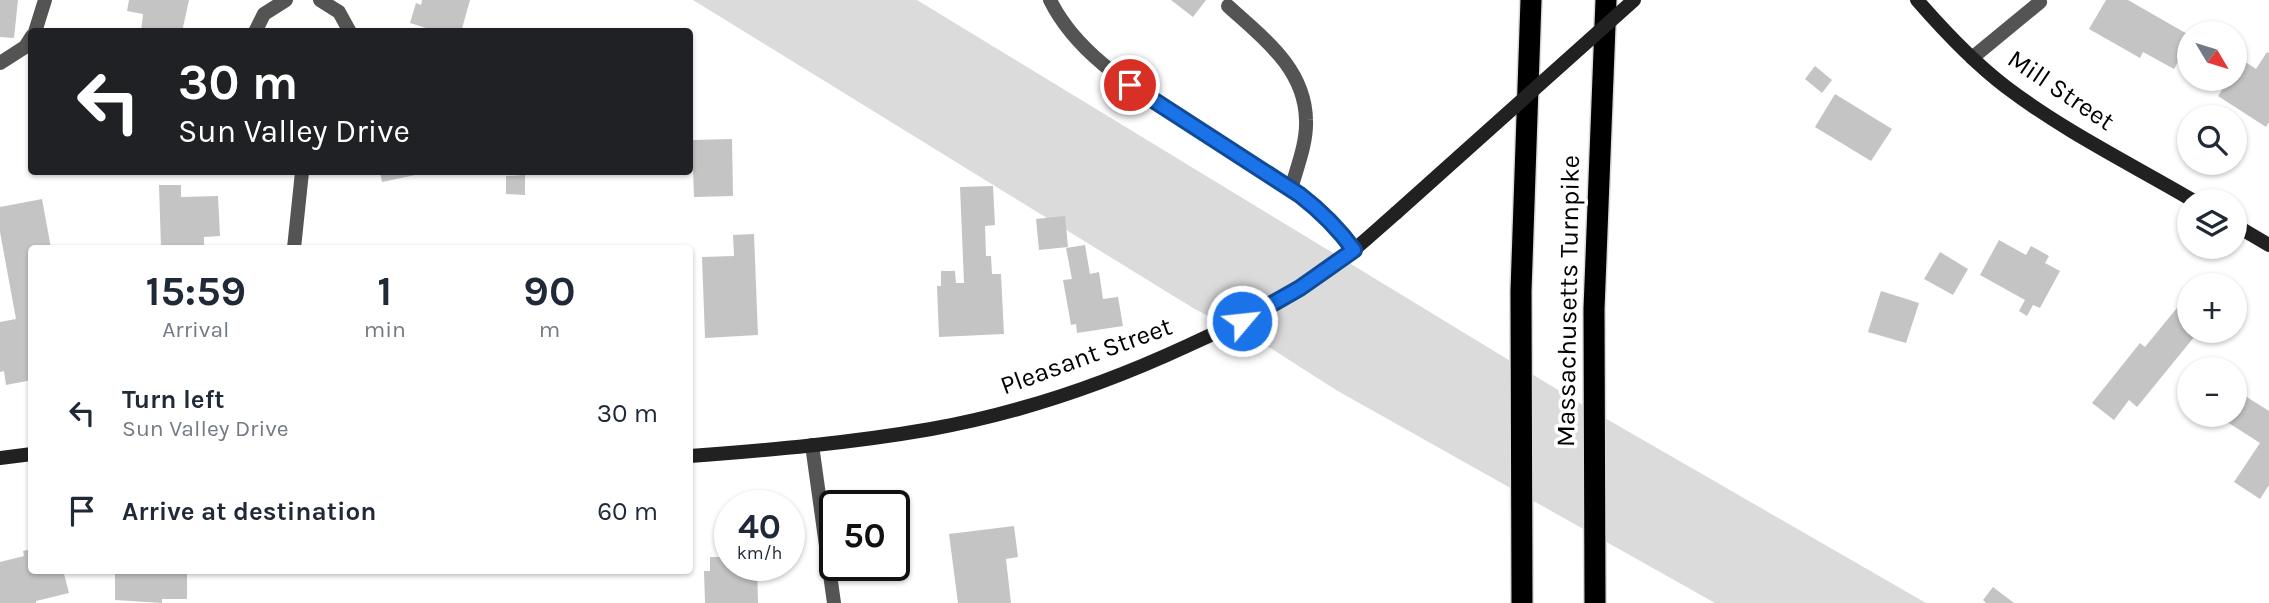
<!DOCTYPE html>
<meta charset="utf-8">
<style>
body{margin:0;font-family:Karla,sans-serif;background:#f2f2f3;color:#1f2937;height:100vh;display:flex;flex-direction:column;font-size:26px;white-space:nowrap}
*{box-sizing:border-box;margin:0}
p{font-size:23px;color:#747a83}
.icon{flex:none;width:38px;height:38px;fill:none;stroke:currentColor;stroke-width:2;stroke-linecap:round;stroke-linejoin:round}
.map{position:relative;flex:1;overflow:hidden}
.panel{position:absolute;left:28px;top:245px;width:665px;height:329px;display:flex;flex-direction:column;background:#fff;border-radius:7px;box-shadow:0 2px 5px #0004}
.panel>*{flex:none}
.hud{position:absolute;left:28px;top:28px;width:665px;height:147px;border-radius:7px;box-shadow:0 2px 5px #0004;background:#202124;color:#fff;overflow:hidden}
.needle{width:46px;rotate:128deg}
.tools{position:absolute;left:2177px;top:21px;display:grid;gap:14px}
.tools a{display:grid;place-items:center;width:70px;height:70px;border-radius:50%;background:#fff;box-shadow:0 2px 5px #0004;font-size:35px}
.speed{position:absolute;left:714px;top:490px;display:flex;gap:14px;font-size:35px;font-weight:700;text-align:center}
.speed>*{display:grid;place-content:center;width:91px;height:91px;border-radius:50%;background:#fff;box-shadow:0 2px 5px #0004;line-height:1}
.speed small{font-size:18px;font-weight:400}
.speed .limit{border:4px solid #111;border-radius:10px;background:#fff;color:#111}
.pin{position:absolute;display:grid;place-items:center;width:60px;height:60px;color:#fff;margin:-30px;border:4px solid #fff;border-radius:50%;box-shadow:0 2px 7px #0007}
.me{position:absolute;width:77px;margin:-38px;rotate:62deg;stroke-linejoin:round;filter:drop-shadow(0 0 5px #0008)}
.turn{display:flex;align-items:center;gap:24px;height:147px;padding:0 35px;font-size:32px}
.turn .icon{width:91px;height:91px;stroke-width:2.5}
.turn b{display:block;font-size:49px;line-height:60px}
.eta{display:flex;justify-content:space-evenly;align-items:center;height:119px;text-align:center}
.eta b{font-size:42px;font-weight:700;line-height:49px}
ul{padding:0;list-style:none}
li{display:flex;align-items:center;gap:21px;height:98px;padding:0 35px}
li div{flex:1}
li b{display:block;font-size:26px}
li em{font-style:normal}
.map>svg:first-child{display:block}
</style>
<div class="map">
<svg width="2269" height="603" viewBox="0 0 2269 603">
<rect width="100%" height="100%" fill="#fff"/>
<!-- green -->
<path fill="#dbdbdb" d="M693,0h224l674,410 335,193h-211l-379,-213 -64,-41 -79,-41z"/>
<!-- building -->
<g fill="#c4c4c4">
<path d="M0,0h18l-4,38 -14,-1z"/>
<path d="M129,0h60l-7,32h-41l2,-18 -16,-3z"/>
<path d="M422,0h48l-9,32h-22l-29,-9 6,-20 5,2z"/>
<path d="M1171,0h35l-13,17z"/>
<path d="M2106,0h22l61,35v7l-15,27 -31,-17 -3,6 -51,-29z"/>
<path d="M2267,52l2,1v69l-3,5 -48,-31 11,-17h6v-10l6,-10 15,10z"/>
<path d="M1815,66l17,14 -10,13 -17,-14z"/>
<path d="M1835,94l57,35 -21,32 -56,-34z"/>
<path d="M732,139l1,57 -39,1 -2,-57z"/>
<path d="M380,172h45v1l-43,9z"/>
<path d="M525,175v20l-19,-1v-18z"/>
<path d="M159,185h22v12l37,-1 2,40 -16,1v11h-43z"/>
<path d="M993,186l2,39 -10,1 1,30h5l1,18h9l3,60 -65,3 -2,-51h4v-15h14l1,12h8l-4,-96z"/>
<path d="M42,199l9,49h-19v132l-26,5 -2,-14 -4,1v-50l16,-3 -16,-87v-25z"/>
<path d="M1065,216l3,31 -29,3 -3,-31z"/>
<path d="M754,234l4,101 -53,3 -3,-81 32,-1 -1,-21z"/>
<path d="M1999,240l27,15 5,-9 18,10 -4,7 15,8 -20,37 -7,-3 -6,11 -8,-5 6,-11 -45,-25z"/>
<path d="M1085,245l5,29 9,-2 4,27 15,-2 5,29 -46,7 -1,-9 -5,1 -8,-45 9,-1 -6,-31z"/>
<path d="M1940,252l28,17 -15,26 -29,-16z"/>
<path d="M1881,291l38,12 -13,40 -38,-11z"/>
<path d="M2181,303l8,7v21h10l-62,76 -8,-7 -15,20 -22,-17 48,-60 5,4z"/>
<path d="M2242,394l27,17v74l-9,14 -26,-17 26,-39 -36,-23 4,-5h7v-11z"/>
<path d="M1014,526l4,31 -12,2 5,44h-53l-9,-69z"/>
<path d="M32,549v21h31l6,23 -33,8v2h-36v-41l24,-6 -1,-5z"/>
<path d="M710,557h20v8h27l1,38h-53l-1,-32h6z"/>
<path d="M115,570h72v29h-25v4l-47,-3z"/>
<path d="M1993,587l21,16h-28l-3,-3z"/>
</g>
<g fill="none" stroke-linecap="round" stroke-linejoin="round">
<!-- highway casing -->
<g stroke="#dbdbdb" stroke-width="24">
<g id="highway">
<path d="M1522,603l-1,-312 10,-291"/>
<path d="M1595,603l-1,-294 12,-309"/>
</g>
</g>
<!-- lane -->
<g stroke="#545454" stroke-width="14">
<path d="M1228,6c35,32 77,62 78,114 1,23 -9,47 -15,69"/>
<path d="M35,32l10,-32"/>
<path d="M1972,58l68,-56 -1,-2"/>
<path d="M0,63l25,-16 7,-11"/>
</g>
<!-- street -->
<g stroke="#545454" stroke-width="14">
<path d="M320,0l19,12 11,20"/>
<path d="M1050,0c27,55 84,88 134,120 39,25 78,50 116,76l22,16 32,38"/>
<path d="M255,32l9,-18 22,-14"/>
<path d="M294,248l8,-76"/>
<path d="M812,445l22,158"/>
</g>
<!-- secondary -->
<g stroke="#212121" stroke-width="14">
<path d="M1917,0c27,31 56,62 89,87 58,44 125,77 188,114"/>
<path d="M2235,225l34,20"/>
<path d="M690,456c80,-6 161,-13 241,-27 90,-16 174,-45 256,-83 49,-22 95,-45 140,-75 24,-17 46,-38 69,-58"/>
<path d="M0,458l32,-4"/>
</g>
<!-- highway -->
<use href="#highway" stroke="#000" stroke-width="21"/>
<!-- secondary-bridge -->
<path stroke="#212121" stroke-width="14" d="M1396,213l238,-213"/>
</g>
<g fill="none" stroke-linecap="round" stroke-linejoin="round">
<!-- route casing -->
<g stroke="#114b97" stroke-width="18">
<path id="route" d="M1130,85l170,110c22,17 38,33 54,55l-54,38 -58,33"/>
</g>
<!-- route -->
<use href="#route" stroke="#1a73e8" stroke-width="12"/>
</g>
<g text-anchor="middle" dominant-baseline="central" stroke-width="7" stroke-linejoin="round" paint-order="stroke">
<!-- street labels -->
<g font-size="26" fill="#000" stroke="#fff">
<text transform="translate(2061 90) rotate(34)">Mill Street</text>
<text transform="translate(1568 301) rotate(-89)">Massachusetts Turnpike</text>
<text transform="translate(1086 356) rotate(-20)">Pleasant Street</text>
</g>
</g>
</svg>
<div class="tools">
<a><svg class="needle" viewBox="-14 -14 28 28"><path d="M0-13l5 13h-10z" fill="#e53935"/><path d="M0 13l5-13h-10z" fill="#747a83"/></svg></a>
<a><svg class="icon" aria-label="search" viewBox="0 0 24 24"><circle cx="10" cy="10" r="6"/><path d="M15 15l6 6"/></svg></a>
<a><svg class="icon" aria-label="layers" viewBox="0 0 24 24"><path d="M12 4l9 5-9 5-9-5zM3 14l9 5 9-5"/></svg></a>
<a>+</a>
<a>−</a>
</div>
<div class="speed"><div>40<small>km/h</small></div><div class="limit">50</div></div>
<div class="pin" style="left:1130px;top:85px;background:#d93025"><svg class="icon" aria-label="arrive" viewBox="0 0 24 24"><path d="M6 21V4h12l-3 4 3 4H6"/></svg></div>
<svg class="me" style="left:1242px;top:321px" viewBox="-20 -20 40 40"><circle r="17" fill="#1a73e8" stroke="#fff" stroke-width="3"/><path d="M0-11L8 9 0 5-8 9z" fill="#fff"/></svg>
<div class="hud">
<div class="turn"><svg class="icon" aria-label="left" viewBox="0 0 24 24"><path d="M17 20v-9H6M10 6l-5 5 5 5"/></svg><div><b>30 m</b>Sun Valley Drive</div></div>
</div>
<section class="panel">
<div class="eta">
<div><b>15:59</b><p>Arrival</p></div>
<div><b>1</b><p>min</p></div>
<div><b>90</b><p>m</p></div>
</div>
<ul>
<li><svg class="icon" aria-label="left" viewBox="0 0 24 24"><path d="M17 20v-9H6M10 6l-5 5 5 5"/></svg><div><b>Turn left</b><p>Sun Valley Drive</p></div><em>30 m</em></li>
<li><svg class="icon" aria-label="arrive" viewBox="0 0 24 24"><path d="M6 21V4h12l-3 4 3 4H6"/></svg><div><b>Arrive at destination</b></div><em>60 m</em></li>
</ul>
</section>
</div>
